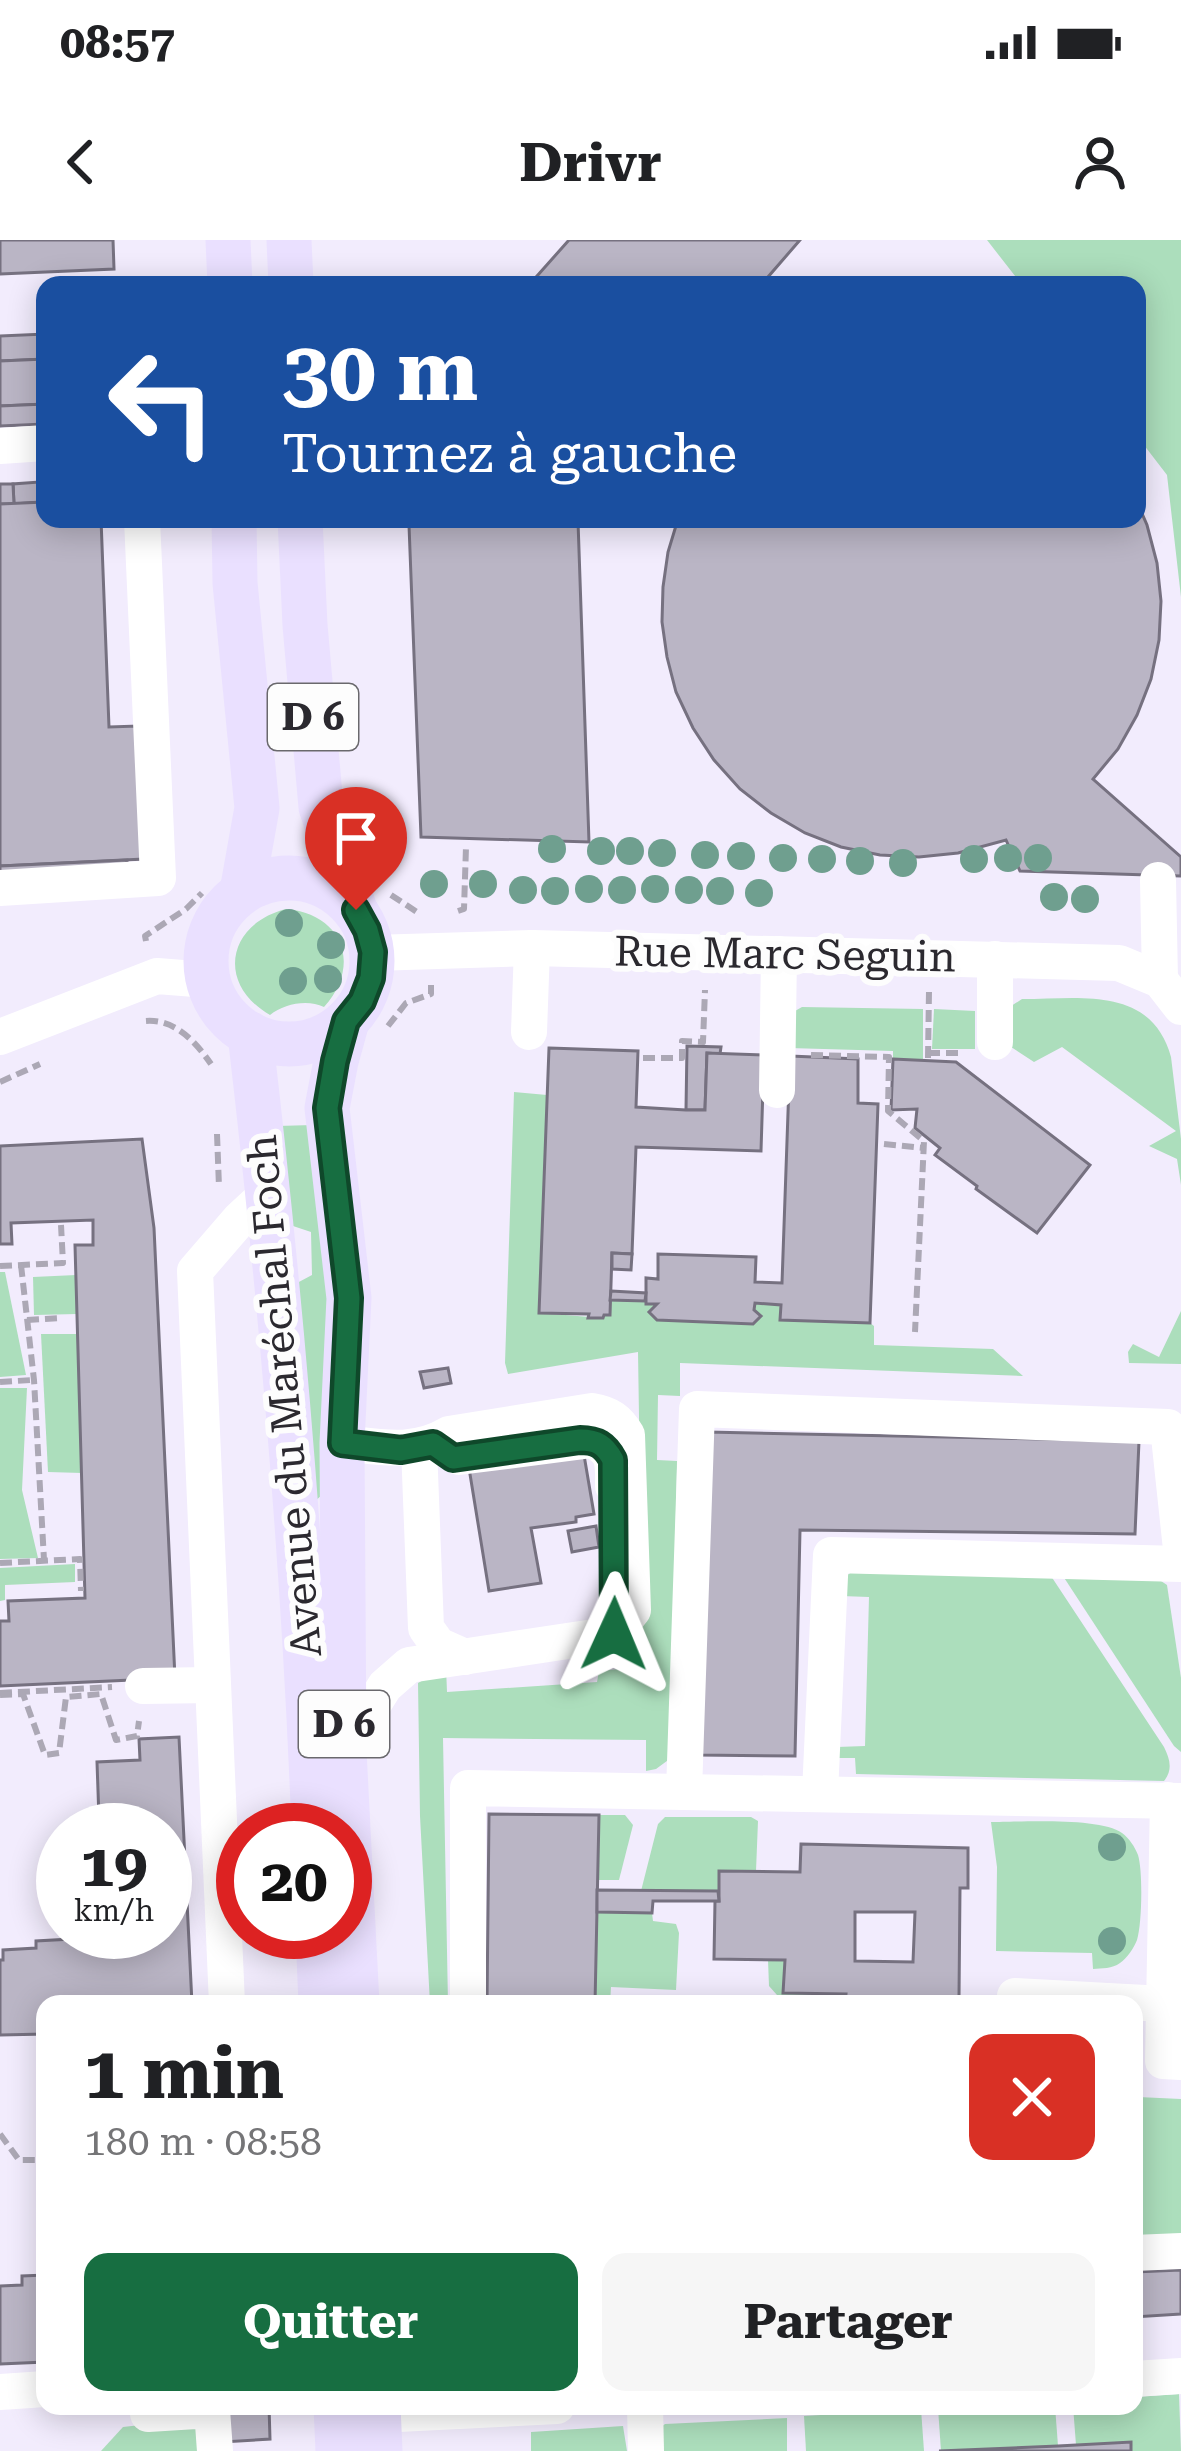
<!DOCTYPE html>
<html lang="fr">
<meta charset="utf-8">
<style>
body{margin:0;font-family:"Roboto Serif",serif;background:#f6f6f6;color:#202124;height:100vh;display:flex;flex-direction:column;font-size:45px;white-space:nowrap}
*{box-sizing:border-box;margin:0}
p{font-size:39px;color:#757577}
.icon{flex:none;width:66px;height:66px;fill:none;stroke:currentColor;stroke-width:2;stroke-linecap:round;stroke-linejoin:round}
.map{position:relative;flex:1;overflow:hidden}
.details{position:absolute;left:36px;top:1755px;width:1107px;height:420px;display:flex;flex-direction:column;background:#fff;border-radius:24px;box-shadow:0 6px 30px #0003}
.details>*{flex:none}
.guide{position:absolute;left:36px;top:36px;width:1110px;height:252px;border-radius:24px;box-shadow:0 6px 30px #0003;background:#1a4fa0;color:#fff;overflow:hidden}
.speed{position:absolute;left:36px;top:1563px;display:flex;gap:24px;font-size:60px;font-weight:700;text-align:center}
.speed>*{display:grid;place-content:center;width:156px;height:156px;border-radius:50%;background:#fff;box-shadow:0 6px 30px #0003;line-height:1}
.speed small{font-size:30px;font-weight:400}
.speed .limit{border:18px solid #d22;background:#fff;color:#111}
.pin{position:absolute;display:grid;place-items:center;width:102px;height:102px;color:#fff;margin:-123px -51px;border-radius:50% 50% 50% 0;rotate:-45deg;box-shadow:0 0 12px #0007}
.pin .icon{rotate:45deg}
.me{position:absolute;width:132px;margin:-66px;rotate:1deg;stroke-linejoin:round;filter:drop-shadow(0 0 9px #0008)}
.turn{display:flex;align-items:center;gap:42px;height:252px;padding:0 48px;font-size:54px}
.turn .icon{width:156px;height:156px;stroke-width:2.5}
.turn b{display:block;font-size:84px;line-height:102px}
.round{display:grid;place-items:center;flex:none;width:126px;height:126px;border-radius:24px;background:#f6f6f6}
.head{display:flex;align-items:center;justify-content:space-between;height:204px;padding:0 48px}
h1{font-size:72px;font-weight:700;line-height:90px}
.button{display:flex;gap:24px;margin-top:auto;padding:24px 48px}
.button a{flex:1;height:138px;border-radius:24px;background:#176e41;color:#fff;font-size:48px;font-weight:700;line-height:138px;text-align:center}
.button a+a{background:#f6f6f6;color:#202124}
.status{display:flex;justify-content:space-between;align-items:center;height:84px;padding:0 60px;background:#fff;direction:ltr}
.status svg{height:33px;fill:currentColor}
header{display:flex;justify-content:space-between;align-items:center;height:156px;padding:0 48px;background:#fff;font-size:54px;font-weight:700}
.map>svg:first-child{display:block}
</style>
<div class="status"><b>08:57</b><svg viewBox="0 0 49 12"><path d="M0 12V9h3v3zM5 12V6h3v6zM10 12V3h3v9zM15 12V0h3v12zM26 1h20v11H26zM47 4h2v5h-2z"/></svg></div>
<header><svg class="icon" aria-label="back" viewBox="0 0 24 24"><path d="M15 5l-7 7 7 7"/></svg>Drivr<svg class="icon" aria-label="person" viewBox="0 0 24 24"><circle cx="12" cy="8" r="4"/><path d="M4 21q1-7 8-7t8 7"/></svg></header>
<div class="map">
<svg width="1181" height="2211" viewBox="0 0 1181 2211">
<rect width="100%" height="100%" fill="#f2ecfd"/>
<!-- green -->
<g fill="#acdebc">
<path d="M987,0h194v357l-14,-122 -30,-39v-151h-115z"/>
<path d="M286,669c57,5 76,56 38,98 -17,-8 -40,-3 -54,8 -54,-31 -43,-91 16,-106z"/>
<path d="M1022,759c58,0 129,-14 149,58l10,82v46l-4,-26 -28,-13 27,-15 -114,-84 -28,15 -29,-19v-33z"/>
<path d="M802,767l121,2v51l-30,-1v-8l-104,-3 6,-37z"/>
<path d="M934,769l41,2v38h-43z"/>
<path d="M514,852l33,3 -7,218 62,5 2,-3h6v-15l35,1 1,3 114,12 -6,-6 1,-7 26,2 -1,15 90,3 4,3v19l119,4 30,27 -343,-13v33l-22,-1 -1,65 20,1 -6,297 -15,11 -10,2v-31l-203,-2 5,266h-18l-10,-188 -2,-133 28,-16 1,25 150,-10 2,-11 21,-2v-22l22,-37 -4,-258 -130,22 -3,-11z"/>
<path d="M313,885l17,120 -8,250 -7,6 -18,-218 15,-8 -1,-43 -18,-6 -16,-100z"/>
<path d="M0,1032h5l21,103 -26,2z"/>
<path d="M76,1035l1,39 -43,1 -1,-38z"/>
<path d="M1181,1071v53l-52,-1 -1,-11 5,-8 26,13z"/>
<path d="M41,1094h36l5,139 -34,-1z"/>
<path d="M0,1148h27l-5,102 16,68 -38,1z"/>
<path d="M75,1324v18l-70,3v15l-5,1v-33z"/>
<path d="M853,1331l196,2 115,174c6,12 9,23 0,34l-308,-7 -1,-16h-16l-2,-11 28,-1 4,-149 -28,-1 5,-20z"/>
<path d="M1061,1333l97,6 9,6 14,93v74l-7,-6z"/>
<path d="M599,1575h26l8,10 -14,55h-22z"/>
<path d="M665,1577h86l7,4 -2,50h-37l-1,20h-77l17,-67z"/>
<path d="M991,1582c28,0 110,-5 131,11 7,5 13,14 16,22 5,16 4,69 -1,85 -3,8 -10,18 -17,23 -8,6 -18,5 -27,6l-1,-16 -96,-2 1,-84z"/>
<path d="M597,1672l55,1 1,8 23,3 3,9 -3,57 -65,-3 -1,17h-15z"/>
<path d="M768,1720h17l61,34 -1,10h-60l-16,-18z"/>
<path d="M1138,1829v28l43,2v136l-47,3v-168z"/>
<path d="M1179,2154l2,57h-50l-1,-9 -54,3 -3,-39h61v-9z"/>
<path d="M985,2166h70l3,40 -117,5 -3,-43z"/>
<path d="M921,2169l3,42h-118l-2,-35z"/>
<path d="M202,2178l-1,33h-100l22,-24z"/>
<path d="M787,2178v33h-127v-23l5,-4z"/>
<path d="M623,2186l4,25h-96v-19z"/>
</g>
<!-- building -->
<g fill="#bab5c5" stroke="#767180" stroke-width="3" fill-rule="evenodd">
<path d="M0,0h113l1,29 -114,5z"/>
<path d="M569,0h231l-39,45h-232z"/>
<path d="M45,94v25l-45,2v-25z"/>
<path d="M45,119v45l-45,2v-45z"/>
<path d="M45,164v20l-45,2v-20z"/>
<path d="M39,242l1,20 -26,2 -1,-20z"/>
<path d="M0,244h13l1,20h-14z"/>
<path d="M45,262v17h56l8,208 29,-1 6,133 -144,7v-362z"/>
<path d="M1137,262l10,23 10,38 4,38 -2,39 -8,39 -14,36 -19,34 -25,30 88,78v19l-161,-5 -14,-31 -48,13 -39,4 -39,-2 -39,-8 -36,-14 -34,-20 -31,-24 -26,-29 -21,-32 -17,-36 -9,-35 -5,-35 1,-35 5,-35 10,-33h459z"/>
<path d="M578,281l11,321 -168,-5 -12,-312z"/>
<path d="M127,620v9l-127,5v-8z"/>
<path d="M687,806l34,1 -1,7 -13,-1 -2,57h-19z"/>
<path d="M549,808l89,3 -2,56 50,3h19l2,-57 57,2 -3,96 -125,-4 -4,107 -20,-1 -2,62h-6l-1,3h-15l1,-4 -50,-1z"/>
<path d="M790,816l68,3v44l20,1 -8,219 -90,-3 1,-15 -26,-2 -1,7 7,6 -8,8 -96,-4 -8,-8 8,-8h-11v-26l12,1v-25l98,3 -1,25 27,1z"/>
<path d="M893,819l63,3 134,103 -53,68 -61,-44 1,-3 -42,-31 5,-7 -25,-20 2,-19 -26,1z"/>
<path d="M142,899l12,89 21,450 -175,8v-65h9l-1,-20 77,-3 -10,-353h18v-25l-82,3 1,21h-12v-98z"/>
<path d="M612,1013l20,1 -1,16 -19,-1z"/>
<path d="M611,1051l35,2 -1,8 -35,-1z"/>
<path d="M448,1128l3,15 -27,5 -4,-16z"/>
<path d="M707,1192l432,9 -4,93 -335,-4 -5,226 -97,-1z"/>
<path d="M584,1215l10,59 -18,3v5l-45,6 10,55 -52,8 -20,-123z"/>
<path d="M596,1286l3,21 -27,5 -4,-21z"/>
<path d="M179,1497l13,267h-147v30l-45,1v-75h3v-10l33,-2v-7l90,-5 -1,-4h40v-102h-76v-11h10l-2,-57 43,-2 -1,-21z"/>
<path d="M489,1574l110,1 -4,189h-108z"/>
<path d="M801,1604l167,4v40h-8l-1,109 44,1v6h-158l1,-10 -63,-1 2,-33 -71,-1 1,-58h4v-30l81,1zM855,1672h60l-2,50 -58,-1z"/>
<path d="M597,1650l121,1 1,10h-66l-1,12 -55,-1z"/>
<path d="M1181,2030v44l-47,3v-45z"/>
<path d="M45,2035v87l-45,2v-78l22,-1v-9z"/>
<path d="M221,2166h48l1,33 -47,3z"/>
<path d="M1131,2202v9h-192l119,-5z"/>
</g>
<g fill="none" stroke-linecap="round" stroke-linejoin="round">
<!-- path -->
<g stroke="#aca8b5" stroke-width="6" stroke-dasharray="12 6" stroke-linecap="butt">
<path d="M391,655l29,19"/>
<path d="M458,671l6,-2 2,-62"/>
<path d="M146,701l-1,-5 41,-27 16,-16"/>
<path d="M146,781c29,-2 49,20 65,43"/>
<path d="M388,786l18,-23 25,-9v-9"/>
<path d="M928,813h32"/>
<path d="M811,815l78,2 -1,54 36,30 -9,191"/>
<path d="M643,818h39v-17l21,1 2,-52"/>
<path d="M928,818l1,-67"/>
<path d="M0,842l40,-18"/>
<path d="M217,894l2,53"/>
<path d="M884,904l40,4"/>
<path d="M21,1025l13,115 10,180"/>
<path d="M0,1026l63,-3 -2,-38"/>
<path d="M27,1080l35,-2"/>
<path d="M0,1142l32,-2"/>
<path d="M0,1323l80,-4 1,32"/>
<path d="M0,1453l112,-6"/>
<path d="M0,1455l23,-1 22,61 14,-2 7,-56 35,-3 15,46 21,-4 2,-15"/>
<path d="M0,1894l19,26h26"/>
</g>
<!-- minor -->
<g stroke="#fff" stroke-width="36">
<path d="M0,206l45,-3"/>
<path d="M1158,640l2,100"/>
<path d="M0,648l158,-10 -16,-359"/>
<path d="M373,713l159,-5 587,15 41,17 21,27"/>
<path d="M995,719v83"/>
<path d="M529,792l3,-84"/>
<path d="M0,797l157,-61 51,4"/>
<path d="M777,850l2,-136"/>
<path d="M342,1203c38,4 72,12 107,-9l143,-23c18,3 26,9 35,24l6,175 -19,24 -205,31 -24,21 -41,65"/>
<path d="M419,1207l7,181 12,17 27,12"/>
<path d="M459,1217l133,-17c23,12 21,22 21,46"/>
<path d="M143,1446l69,-1"/>
<path d="M684,1552l13,-383 471,18 13,122"/>
<path d="M820,1553l11,-238 350,9"/>
<path d="M1168,1560l-5,261 18,1"/>
<path d="M1015,1756l149,8"/>
<path d="M468,1757v-209l713,13"/>
<path d="M227,1764l-32,-733 44,-51 30,-28"/>
<path d="M1134,2013l47,-2"/>
<path d="M1134,2139l47,-3"/>
<path d="M0,2152l45,-3"/>
<path d="M645,2166l1,45"/>
<path d="M148,2174l64,-4 3,41"/>
<path d="M378,2175l179,-9"/>
</g>
<!-- major -->
<g stroke="#eae0ff" stroke-width="45">
<path d="M228,0l2,45"/>
<path d="M289,0l2,45"/>
<path d="M234,279l1,64 22,225 -15,84"/>
<path d="M300,279l5,106 16,182 34,103"/>
<circle cx="289" cy="721" r="83"/>
<path d="M347,781l-11,40 -9,47 22,190 -7,145 2,308 13,253"/>
<path d="M250,794c31,264 54,530 64,796"/>
<path d="M318,1692l3,72"/>
<path d="M336,2166l2,45"/>
<path d="M378,2166l2,45"/>
</g>
</g>
<!-- trees -->
<g fill="#6f9f8f">
<circle cx="354" cy="585" r="14"/>
<circle cx="552" cy="609" r="14"/>
<circle cx="601" cy="611" r="14"/>
<circle cx="630" cy="611" r="14"/>
<circle cx="662" cy="613" r="14"/>
<circle cx="705" cy="615" r="14"/>
<circle cx="741" cy="616" r="14"/>
<circle cx="783" cy="618" r="14"/>
<circle cx="1008" cy="618" r="14"/>
<circle cx="1038" cy="618" r="14"/>
<circle cx="822" cy="619" r="14"/>
<circle cx="974" cy="619" r="14"/>
<circle cx="860" cy="621" r="14"/>
<circle cx="903" cy="623" r="14"/>
<circle cx="434" cy="644" r="14"/>
<circle cx="483" cy="644" r="14"/>
<circle cx="589" cy="649" r="14"/>
<circle cx="655" cy="649" r="14"/>
<circle cx="523" cy="650" r="14"/>
<circle cx="622" cy="650" r="14"/>
<circle cx="689" cy="650" r="14"/>
<circle cx="555" cy="651" r="14"/>
<circle cx="720" cy="651" r="14"/>
<circle cx="759" cy="653" r="14"/>
<circle cx="1054" cy="657" r="14"/>
<circle cx="1085" cy="659" r="14"/>
<circle cx="289" cy="683" r="14"/>
<circle cx="331" cy="705" r="14"/>
<circle cx="328" cy="739" r="14"/>
<circle cx="293" cy="741" r="14"/>
<circle cx="1112" cy="1607" r="14"/>
<circle cx="1112" cy="1701" r="14"/>
</g>
<g fill="none" stroke-linecap="round" stroke-linejoin="round">
<!-- route casing -->
<g stroke="#0f482a" stroke-width="30">
<path id="route" d="M356,670l11,20 6,22 -2,26 -9,23 -16,20 -11,40 -8,47 22,190 -7,145 59,7 32,-6 20,14 127,-18c17,0 25,5 33,20l1,174"/>
</g>
<!-- route -->
<use href="#route" stroke="#176e41" stroke-width="21"/>
</g>
<g text-anchor="middle" dominant-baseline="central" stroke-width="12" stroke-linejoin="round" paint-order="stroke">
<!-- shield labels -->
<g fill="#fdfdfd" stroke="#6a696d" stroke-width="3">
<rect x="268" y="444" width="90" height="66" rx="9"/>
<rect x="299" y="1451" width="90" height="66" rx="9"/>
</g>
<g font-size="39" font-weight="bold" fill="#2b292f">
<text x="313" y="477">D 6</text>
<text x="344" y="1484">D 6</text>
</g>
<!-- street labels -->
<g font-size="42" fill="#2b292f" stroke="#fdfdfd">
<text transform="translate(785 714) rotate(1)">Rue Marc Seguin</text>
<text transform="translate(284 1156) rotate(-95)">Avenue du Maréchal Foch</text>
</g>
</g>
</svg>
<div class="speed"><div>19<small>km/h</small></div><div class="limit">20</div></div>
<div class="pin" style="left:356px;top:670px;background:#d93025"><svg class="icon" aria-label="arrive" viewBox="0 0 24 24"><path d="M6 21V4h12l-3 4 3 4H6"/></svg></div>
<svg class="me" style="left:614px;top:1394px" viewBox="-20 -20 40 40"><path d="M0-17L14 15 0 8-14 15z" fill="#176e41" stroke="#fff" stroke-width="4"/></svg>
<div class="guide">
<div class="turn"><svg class="icon" aria-label="left" viewBox="0 0 24 24"><path d="M17 20v-9H6M10 6l-5 5 5 5"/></svg><div><b>30 m</b>Tournez à gauche</div></div>
</div>
<section class="details">
<div class="head"><div><h1>1 min</h1><p>180 m · 08:58</p></div><a class="round" style="background:#d93025;color:#fff"><svg class="icon" aria-label="close" viewBox="0 0 24 24"><path d="M6 6l12 12M18 6L6 18"/></svg></a></div>
<div class="button"><a>Quitter</a><a>Partager</a></div>
</section>
</div>
